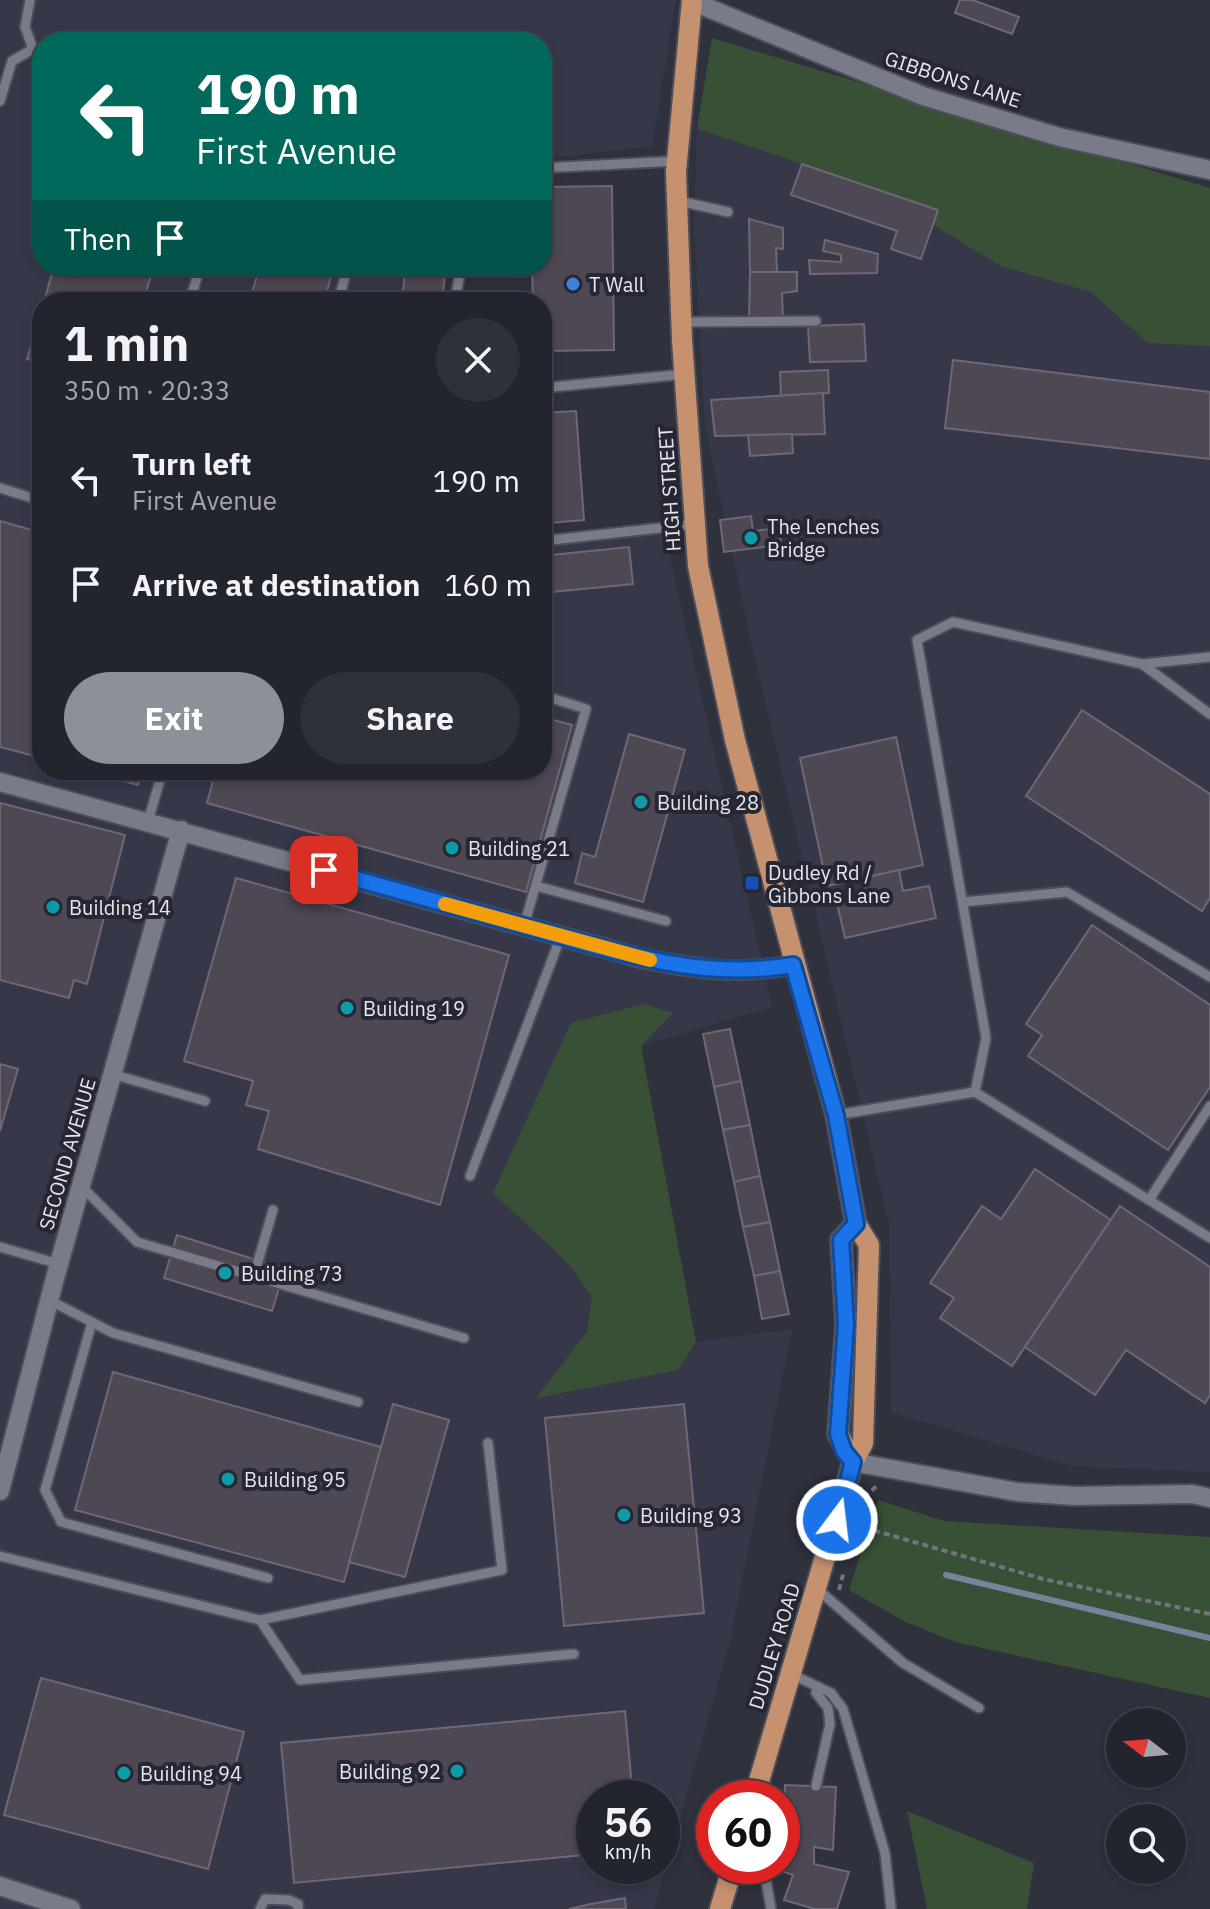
<!DOCTYPE html>
<meta charset="utf-8">
<style>
body{margin:0;font-family:"IBM Plex Sans",sans-serif;background:#2f313a;color:#f1f3f6;height:100vh;display:flex;flex-direction:column;font-size:30px;white-space:nowrap}
*{box-sizing:border-box;margin:0}
p{font-size:26px;color:#a3a5aa}
.icon{flex:none;width:44px;height:44px;fill:none;stroke:currentColor;stroke-width:2;stroke-linecap:round;stroke-linejoin:round}
.map{position:relative;flex:1;overflow:hidden}
.details{position:absolute;left:32px;top:292px;width:520px;height:488px;display:flex;flex-direction:column;background:#23252e;border-radius:32px;box-shadow:0 4px 12px #0003,0 0 0 2px #40424a}
.details>*{flex:none}
.guide{position:absolute;left:32px;top:32px;width:520px;height:244px;border-radius:32px;box-shadow:0 4px 12px #0003,0 0 0 2px #40424a;background:#00695c;color:#fff;overflow:hidden}
.needle{width:52px;rotate:286deg}
.fabs{position:absolute;left:1106px;top:1708px;display:grid;gap:16px}
.fabs a{display:grid;place-items:center;width:80px;height:80px;border-radius:50%;background:#23252e;box-shadow:0 4px 12px #0003,0 0 0 2px #40424a;font-size:40px}
.speed{position:absolute;left:576px;top:1780px;display:flex;gap:16px;font-size:40px;font-weight:700;text-align:center}
.speed>*{display:grid;place-content:center;width:104px;height:104px;border-radius:50%;background:#23252e;box-shadow:0 4px 12px #0003,0 0 0 2px #40424a;line-height:1}
.speed small{font-size:20px;font-weight:400}
.speed .limit{border:12px solid #d22;background:#fff;color:#111}
.pin{position:absolute;display:grid;place-items:center;width:68px;height:68px;color:#fff;margin:-34px;border-radius:16px;box-shadow:0 4px 12px #0006}
.me{position:absolute;width:88px;margin:-44px;rotate:15deg;stroke-linejoin:round;filter:drop-shadow(0 0 6px #0008)}
.turn{display:flex;align-items:center;gap:28px;height:168px;padding:0 32px;font-size:36px}
.turn .icon{width:104px;height:104px;stroke-width:2.5}
.turn b{display:block;font-size:56px;line-height:68px}
.then{display:flex;align-items:center;height:76px;padding:0 32px;background:#0003;gap:16px;font-size:30px}
.round{display:grid;place-items:center;flex:none;width:84px;height:84px;border-radius:42px;background:#2f313a}
.summary{display:flex;align-items:center;justify-content:space-between;height:136px;padding:0 32px}
h1{font-size:48px;font-weight:800;line-height:60px}
.cta{display:flex;gap:16px;margin-top:auto;padding:16px 32px}
.cta a{flex:1;height:92px;border-radius:48px;background:#8c9099;color:#fff;font-size:32px;font-weight:800;line-height:92px;text-align:center}
.cta a+a{background:#2f313a;color:#f1f3f6}
ul{padding:0;list-style:none}
li{display:flex;align-items:center;gap:24px;height:104px;padding:0 32px}
li div{flex:1}
li b{display:block;font-size:30px}
li em{font-style:normal}
.map>svg:first-child{display:block}
</style>
<div class="map">
<svg width="1210" height="1909" viewBox="0 0 1210 1909">
<rect width="100%" height="100%" fill="#2f313d"/>
<!-- built -->
<g fill="#36384a" fill-rule="evenodd">
<path d="M0,0h676l-24,146 -110,13v-117h-500v224h404l-4,36h-400v468h500v-229l122,-10 108,476 -131,39 55,296 96,-13 -62,313 -76,267h-654zM594,1798h68v68h-68z"/>
<path d="M697,129l513,169v1174l-138,-6 -181,-54 -2,-188 -137,-578 -47,-220 -11,-198z"/>
</g>
<!-- green -->
<g fill="#385136">
<path d="M712,38l498,150v158l-62,-3 -57,-51 -90,-26 -134,-81 -170,-56z"/>
<path d="M644,1004l29,9 -32,33 55,296 -18,28 -142,28 51,-66 5,-36 -26,-35 -73,-68 78,-170z"/>
<path d="M878,1500l66,21 266,16v161l-255,-56 -49,-20 -57,-32z"/>
<path d="M907,1811l127,52 -7,46h-100z"/>
</g>
<g fill="none" stroke-linecap="round" stroke-linejoin="round">
<!-- stream -->
<path stroke="#72859d" stroke-width="6" d="M946,1575l264,63"/>
</g>
<!-- building -->
<g fill="#4e4754" stroke="#6e6774" stroke-width="2">
<path d="M960,0h13l46,17 -7,17 -57,-21z"/>
<path d="M802,164l136,46 -17,49 -30,-10 6,-18 -106,-36z"/>
<path d="M612,186l2,164 -72,1v-49h-9l-1,-36h10v-79z"/>
<path d="M749,219l34,9v21l-7,-1 1,24h-27z"/>
<path d="M825,240l53,14 -1,19 -67,1 -1,-14 32,2v-7l-18,-4z"/>
<path d="M54,266h100l-11,36h-99z"/>
<path d="M260,266h74l-10,36h-75z"/>
<path d="M405,270l40,5 -3,27h-40z"/>
<path d="M750,272h47v19l-15,2 1,25 -34,1z"/>
<path d="M42,308v55l-15,-4z"/>
<path d="M864,324l2,37 -56,1 -2,-36z"/>
<path d="M953,360l257,32v67l-265,-31z"/>
<path d="M828,370l1,23 -48,3 -1,-24z"/>
<path d="M823,393l2,41 -110,2 -4,-36z"/>
<path d="M576,411l8,109 -35,3 -7,-110z"/>
<path d="M792,434l1,19 -43,3 -2,-21z"/>
<path d="M751,516l2,15 26,-3 2,17 -57,7 -4,-32z"/>
<path d="M0,521l42,12v225l-42,-11z"/>
<path d="M629,547l4,37 -91,9v-37z"/>
<path d="M1082,710l128,84v104l-8,13 -176,-115z"/>
<path d="M542,717l30,8 -46,167 -319,-89 9,-33h326z"/>
<path d="M629,734l56,16 -42,152 -68,-19 7,-30 13,4z"/>
<path d="M896,737l27,128 -96,21 -27,-128z"/>
<path d="M84,770h59l-5,15z"/>
<path d="M0,803l125,32 -38,149 -13,-4 -5,18 -69,-18z"/>
<path d="M899,870l4,21 26,-5 7,32 -91,20 -8,-35 30,-7 -4,-18z"/>
<path d="M236,878l273,77 -69,250 -182,-56 11,-38 -23,-6 7,-24 -69,-20z"/>
<path d="M1092,925l118,80v82l-42,63 -140,-94 14,-21 -16,-11z"/>
<path d="M730,1029l11,52 -27,6 -11,-53z"/>
<path d="M0,1064l18,5 -18,62z"/>
<path d="M741,1081l9,44 -27,5 -9,-43z"/>
<path d="M750,1125l10,51 -26,6 -11,-52z"/>
<path d="M1035,1169l76,51 -99,146 -72,-48 14,-20 -24,-15 52,-77 19,13z"/>
<path d="M760,1176l10,46 -27,5 -9,-45z"/>
<path d="M1120,1206l90,61v128l-5,8 -79,-53 -31,45 -70,-48z"/>
<path d="M770,1222l10,49 -26,5 -11,-49z"/>
<path d="M177,1235l108,34 -13,42 -108,-33z"/>
<path d="M780,1271l9,43 -27,5 -8,-43z"/>
<path d="M113,1372l268,75 -37,135 -269,-72z"/>
<path d="M393,1404l56,16 -44,157 -56,-15z"/>
<path d="M684,1404l20,209 -140,13 -19,-208z"/>
<path d="M41,1678l203,54 -36,137 -204,-54z"/>
<path d="M625,1711l8,87h-39v56l-300,29 -13,-140z"/>
<path d="M785,1785l51,2 -3,63 -19,-3v17l35,8 -12,37h-22l-31,-9 9,-25 -11,-4z"/>
<path d="M625,1898l1,11h-57l22,-5z"/>
</g>
<g fill="none" stroke-linecap="round" stroke-linejoin="round">
<!-- service casing -->
<g stroke="#4d4e59" stroke-width="13">
<g id="service">
<path d="M30,0l-5,27 8,22"/>
<path d="M0,101l12,-40 21,-12 9,1"/>
<path d="M542,168l135,-7"/>
<path d="M679,201l49,11"/>
<path d="M190,302l10,-36"/>
<path d="M338,302l10,-36"/>
<path d="M455,302l6,-36"/>
<path d="M682,322l134,-1"/>
<path d="M542,388l143,-14"/>
<path d="M0,488l42,13"/>
<path d="M542,541l154,-17"/>
<path d="M1142,664l68,50"/>
<path d="M148,821l15,-51"/>
<path d="M536,886l130,35"/>
<path d="M963,902l104,-10 143,85"/>
<path d="M524,926l62,-217 -44,-14"/>
<path d="M112,1074l93,27"/>
<path d="M975,1092l11,-54 -69,-398 36,-18 189,42 68,-7"/>
<path d="M836,1115l139,-23 235,146"/>
<path d="M470,1176l91,-240"/>
<path d="M81,1186l56,56 327,96"/>
<path d="M1149,1200l61,-94"/>
<path d="M0,1247l59,17"/>
<path d="M254,1275l19,-65"/>
<path d="M49,1300l64,33 245,69"/>
<path d="M92,1322l-47,168 16,32 207,56"/>
<path d="M0,1556l260,64 242,-50 -14,-127"/>
<path d="M816,1588l87,75 76,45"/>
<path d="M260,1620l40,60 274,-26"/>
<path d="M791,1674l40,19 12,16 42,144 6,56"/>
<path d="M816,1786l14,-62 -2,-16 -12,-15 2,-6"/>
<path d="M748,1866l17,8 6,35"/>
<path d="M260,1909l5,-10 24,1 9,4v5"/>
</g>
</g>
<!-- minor casing -->
<g stroke="#4d4e59" stroke-width="22">
<g id="minor">
<path d="M691,1l232,95 136,41 151,33"/>
<path d="M0,782l640,176c56,11 96,17 153,7"/>
<path d="M853,1462l164,30 58,4 117,-2 18,4"/>
<path d="M0,1491l55,-213 126,-448"/>
<path d="M0,1886l71,23"/>
</g>
</g>
<!-- primary casing -->
<g stroke="#4d4e59" stroke-width="24">
<g id="primary">
<path d="M692,0l-16,172 6,168 16,226 37,174 101,375 20,109 13,21 -6,198 -10,19 -99,336"/>
<path d="M853,1462l-15,-28 8,-109 -5,-85 15,-16"/>
<path d="M720,1909l13,-43"/>
</g>
</g>
<!-- path -->
<g stroke="#72747f" stroke-width="4" stroke-dasharray="6 4" stroke-linecap="butt">
<path d="M864,1497l14,-12"/>
<path d="M855,1525l188,54 167,35"/>
<path d="M839,1590l5,-19"/>
</g>
<!-- service -->
<use href="#service" stroke="#797b89" stroke-width="9"/>
<!-- minor -->
<use href="#minor" stroke="#797b89" stroke-width="18"/>
<!-- primary -->
<use href="#primary" stroke="#c5916f" stroke-width="20"/>
</g>
<g fill="none" stroke-linecap="round" stroke-linejoin="round">
<!-- route casing -->
<g stroke="#114b97" stroke-width="20">
<path id="route" d="M324,870c67,19 134,37 200,56 93,25 173,55 269,39l43,150 20,109 -15,16 5,85 -8,109 6,17 9,11 -16,58"/>
</g>
<!-- route -->
<use href="#route" stroke="#1a73e8" stroke-width="14"/>
<!-- slow -->
<path stroke="#f59e0b" stroke-width="14" d="M445,904l205,56"/>
</g>
<!-- markers -->
<circle fill="#3f7fe0" stroke="#262733" stroke-width="3" cx="573" cy="284" r="8"/>
<g fill="#0f9aa8" stroke="#262733" stroke-width="3">
<circle cx="751" cy="538" r="8"/>
<circle cx="641" cy="802" r="8"/>
<circle cx="452" cy="848" r="8"/>
<circle cx="53" cy="907" r="8"/>
<circle cx="347" cy="1008" r="8"/>
<circle cx="225" cy="1273" r="8"/>
<circle cx="228" cy="1479" r="8"/>
<circle cx="624" cy="1515" r="8"/>
<circle cx="457" cy="1771" r="8"/>
<circle cx="124" cy="1773" r="8"/>
</g>
<rect fill="#1a4fb4" stroke="#262733" stroke-width="3" x="744" y="875" width="16" height="16" rx="4"/>
<g text-anchor="middle" dominant-baseline="central" stroke-width="8" stroke-linejoin="round" paint-order="stroke">
<!-- street labels -->
<g font-size="20" fill="#e5e6ee" stroke="#262733">
<text transform="translate(953 79) rotate(18)">GIBBONS LANE</text>
<text transform="translate(669 489) rotate(-94)">HIGH STREET</text>
<text transform="translate(67 1154) rotate(-74)">SECOND AVENUE</text>
<text transform="translate(774 1646) rotate(-73)">DUDLEY ROAD</text>
</g>
<!-- poi labels -->
<g font-size="20" fill="#e5e6ee" stroke="#262733" text-anchor="start">
<text x="589" y="284">T Wall</text>
<text x="767" y="526">The Lenches<tspan x="767" dy="23">Bridge</tspan></text>
<text x="657" y="802">Building 28</text>
<text x="468" y="848">Building 21</text>
<text x="768" y="872">Dudley Rd /<tspan x="768" dy="23">Gibbons Lane</tspan></text>
<text x="69" y="907">Building 14</text>
<text x="363" y="1008">Building 19</text>
<text x="241" y="1273">Building 73</text>
<text x="244" y="1479">Building 95</text>
<text x="640" y="1515">Building 93</text>
<text x="441" y="1771" text-anchor="end">Building 92</text>
<text x="140" y="1773">Building 94</text>
</g>
</g>
</svg>
<div class="fabs">
<a><svg class="needle" viewBox="-14 -14 28 28"><path d="M0-13l5 13h-10z" fill="#e53935"/><path d="M0 13l5-13h-10z" fill="#a3a5aa"/></svg></a>
<a><svg class="icon" aria-label="search" viewBox="0 0 24 24"><circle cx="10" cy="10" r="6"/><path d="M15 15l6 6"/></svg></a>
</div>
<div class="speed"><div>56<small>km/h</small></div><div class="limit">60</div></div>
<div class="pin" style="left:324px;top:870px;background:#d93025"><svg class="icon" aria-label="arrive" viewBox="0 0 24 24"><path d="M6 21V4h12l-3 4 3 4H6"/></svg></div>
<svg class="me" style="left:837px;top:1520px" viewBox="-20 -20 40 40"><circle r="17" fill="#1a73e8" stroke="#fff" stroke-width="3"/><path d="M0-11L8 9 0 5-8 9z" fill="#fff"/></svg>
<div class="guide">
<div class="turn"><svg class="icon" aria-label="left" viewBox="0 0 24 24"><path d="M17 20v-9H6M10 6l-5 5 5 5"/></svg><div><b>190 m</b>First Avenue</div></div>
<div class="then">Then<svg class="icon" aria-label="arrive" viewBox="0 0 24 24"><path d="M6 21V4h12l-3 4 3 4H6"/></svg></div>
</div>
<section class="details">
<div class="summary"><div><h1>1 min</h1><p>350 m · 20:33</p></div><a class="round"><svg class="icon" aria-label="close" viewBox="0 0 24 24"><path d="M6 6l12 12M18 6L6 18"/></svg></a></div>
<ul>
<li><svg class="icon" aria-label="left" viewBox="0 0 24 24"><path d="M17 20v-9H6M10 6l-5 5 5 5"/></svg><div><b>Turn left</b><p>First Avenue</p></div><em>190 m</em></li>
<li><svg class="icon" aria-label="arrive" viewBox="0 0 24 24"><path d="M6 21V4h12l-3 4 3 4H6"/></svg><div><b>Arrive at destination</b></div><em>160 m</em></li>
</ul>
<div class="cta"><a>Exit</a><a>Share</a></div>
</section>
</div>
